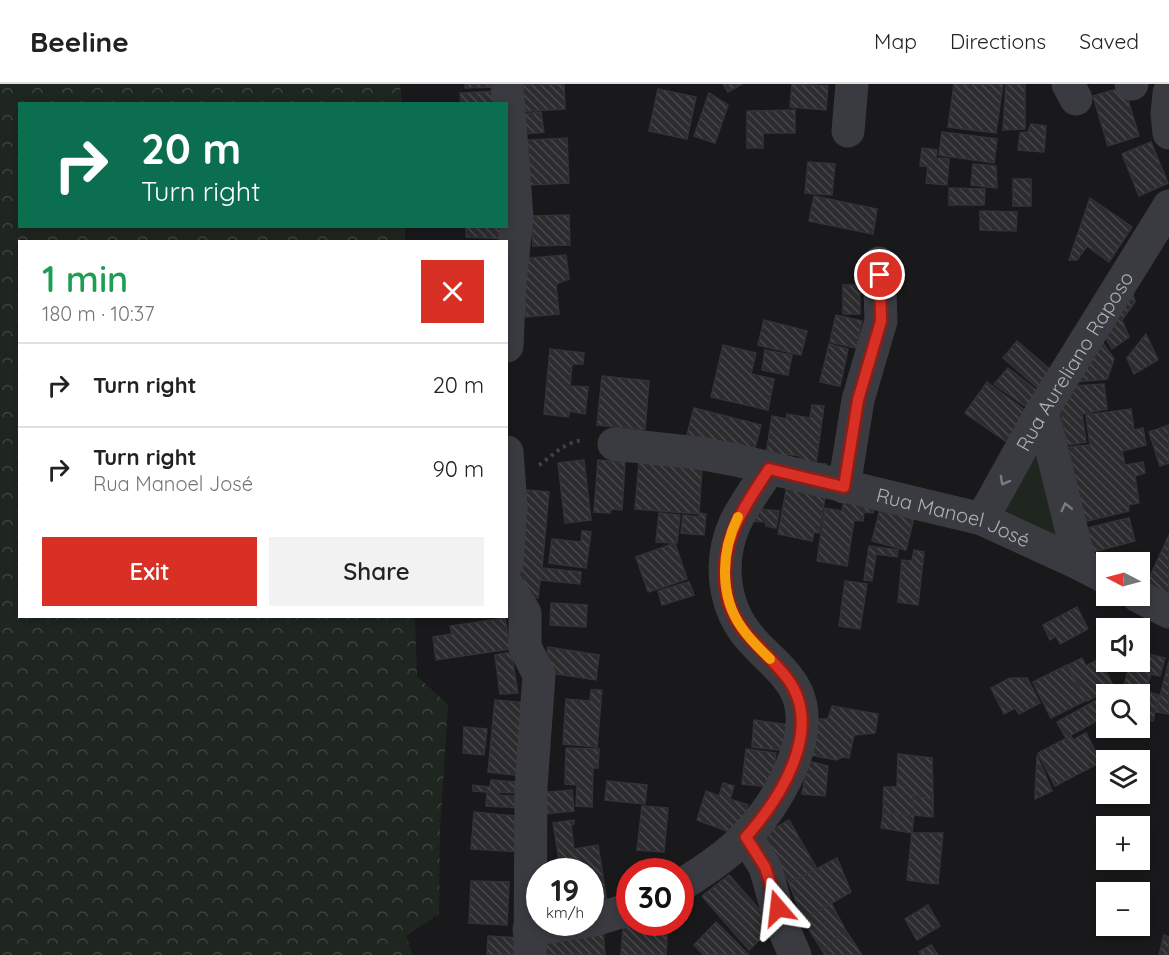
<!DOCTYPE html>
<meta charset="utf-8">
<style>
body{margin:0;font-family:Quicksand,sans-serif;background:#f2f2f2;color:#222;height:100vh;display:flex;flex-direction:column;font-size:22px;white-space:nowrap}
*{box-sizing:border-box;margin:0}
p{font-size:20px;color:#767676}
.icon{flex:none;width:33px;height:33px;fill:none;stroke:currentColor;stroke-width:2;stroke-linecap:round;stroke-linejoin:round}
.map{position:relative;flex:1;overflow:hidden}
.drawer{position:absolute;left:18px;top:156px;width:490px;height:378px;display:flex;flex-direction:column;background:#fff;border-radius:0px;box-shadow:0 3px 9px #0003}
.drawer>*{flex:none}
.hud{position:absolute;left:18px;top:18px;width:490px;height:126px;border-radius:0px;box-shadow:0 3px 9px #0003;background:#0b6e4f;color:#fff;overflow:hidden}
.needle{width:39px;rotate:276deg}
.tools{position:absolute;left:1096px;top:468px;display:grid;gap:12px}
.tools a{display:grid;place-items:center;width:54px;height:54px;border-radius:0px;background:#fff;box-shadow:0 3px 9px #0003;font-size:30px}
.speed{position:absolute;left:526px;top:774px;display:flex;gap:12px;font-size:30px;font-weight:700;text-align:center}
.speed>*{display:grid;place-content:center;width:78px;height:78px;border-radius:50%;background:#fff;box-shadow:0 3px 9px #0003;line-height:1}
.speed small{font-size:15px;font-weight:400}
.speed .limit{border:9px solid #d22;background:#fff;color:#111}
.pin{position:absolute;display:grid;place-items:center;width:51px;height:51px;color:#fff;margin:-26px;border:3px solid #fff;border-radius:50%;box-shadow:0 2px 6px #0007}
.me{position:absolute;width:66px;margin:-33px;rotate:343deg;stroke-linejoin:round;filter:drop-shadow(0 0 4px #0008)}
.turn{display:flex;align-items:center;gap:21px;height:126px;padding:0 24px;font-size:27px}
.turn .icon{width:78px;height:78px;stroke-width:2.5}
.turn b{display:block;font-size:42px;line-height:51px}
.round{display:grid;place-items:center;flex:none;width:63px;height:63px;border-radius:0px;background:#f2f2f2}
.summary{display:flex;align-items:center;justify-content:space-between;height:102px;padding:0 24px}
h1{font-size:36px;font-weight:600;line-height:45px;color:#1e9e55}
.primary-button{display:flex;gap:12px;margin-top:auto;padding:12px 24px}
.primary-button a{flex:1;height:69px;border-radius:0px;background:#d93025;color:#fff;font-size:24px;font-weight:600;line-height:69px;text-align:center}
.primary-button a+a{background:#f2f2f2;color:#222}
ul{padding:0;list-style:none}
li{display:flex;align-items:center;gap:18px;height:84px;padding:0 24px;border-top:2px solid #e0e0e0}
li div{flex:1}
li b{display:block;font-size:22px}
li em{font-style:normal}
header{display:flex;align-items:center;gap:36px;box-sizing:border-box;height:84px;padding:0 30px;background:#fff;border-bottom:2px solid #e0e0e0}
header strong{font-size:28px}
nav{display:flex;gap:33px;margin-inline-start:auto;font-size:21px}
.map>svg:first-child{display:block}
</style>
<header>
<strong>Beeline</strong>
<nav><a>Map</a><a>Directions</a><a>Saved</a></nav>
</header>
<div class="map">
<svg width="1169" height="871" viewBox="0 0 1169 871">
<defs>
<pattern id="forest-crowns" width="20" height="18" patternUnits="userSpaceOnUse" patternTransform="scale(1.5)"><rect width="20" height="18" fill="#1f2620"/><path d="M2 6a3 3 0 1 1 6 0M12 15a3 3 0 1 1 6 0" fill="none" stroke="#3d433e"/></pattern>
<pattern id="building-back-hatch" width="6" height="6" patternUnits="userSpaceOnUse" patternTransform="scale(1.5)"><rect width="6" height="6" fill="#2c2c2f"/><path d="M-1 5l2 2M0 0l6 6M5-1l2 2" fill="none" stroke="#48484b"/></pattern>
</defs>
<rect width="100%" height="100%" fill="#19191b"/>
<!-- forest -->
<path fill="url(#forest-crowns)" d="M0,0h400l2,19 -382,1v122h385v15l-385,1v374l395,1 2,59 31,29 -8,126 -1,83 -33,22 7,19h-413z"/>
<!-- park -->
<path fill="#1f2620" d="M1045,347l21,112 -75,-28z"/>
<!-- building -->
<g fill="url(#building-back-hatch)" stroke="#333337" stroke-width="1.5">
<path d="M465,0h29v3l-29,1z"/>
<path d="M564,0l1,25 -51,3 -2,-27z"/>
<path d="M723,0h19l-14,8z"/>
<path d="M792,0l36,2 -2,24 -36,-3z"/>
<path d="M954,0h49l-7,49 -48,-6z"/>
<path d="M1006,0h19v45l-22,1z"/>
<path d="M1124,3l15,49 -31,10 -15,-50z"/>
<path d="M658,5l38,8 -9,42 -38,-8z"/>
<path d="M500,7l1,13h-40l-1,-11z"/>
<path d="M709,9l19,12 -13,38 -21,-7z"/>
<path d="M795,26v23h-32v15h-16v-37z"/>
<path d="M541,28l3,20 -30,3 -2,-20z"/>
<path d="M1031,40l15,2 -2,26 -26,-2 2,-17 8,-1z"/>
<path d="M942,48l55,7 -3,24 -55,-8z"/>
<path d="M567,54l2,45 -39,2 -2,-45z"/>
<path d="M1151,58l17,41 -29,13 -17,-42z"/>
<path d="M922,64l15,2 -1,8 13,1 -2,26 -21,-2 2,-17h-8z"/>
<path d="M808,78l27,2 -3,31 -27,-2z"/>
<path d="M973,80l23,2 1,22 -26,-3z"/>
<rect x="1013" y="95" width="18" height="27"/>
<path d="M949,104l36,1 -1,16h-35z"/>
<path d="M814,112l63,13 -4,25 -64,-13z"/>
<path d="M1090,114l42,29 -23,35 -22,-16 -10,14h-8z"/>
<path d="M980,127l37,1 -1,19 -36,-1z"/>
<path d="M569,131l1,30 -37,1 -1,-30z"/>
<path d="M466,142h41v13l-41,-2z"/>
<path d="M566,171l3,24 -13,5 3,30 -33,3 -6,-58z"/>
<path d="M1130,199l5,19 -13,18 7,17 -17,12 -11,-18z"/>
<rect x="843" y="201" width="17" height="29"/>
<path d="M836,231l26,6 -6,27 -26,-6z"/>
<path d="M764,236l43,11 -6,24 -43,-10z"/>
<path d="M1146,250l12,26 -24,14 -7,-16z"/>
<path d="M1098,252l16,23 -7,20 -31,3z"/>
<path d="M1017,257l35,30 -14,17 -35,-30z"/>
<path d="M829,260l19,5 -8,37 -20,-4z"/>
<path d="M723,261l33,8 -5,21 23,5 -6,31 -57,-13z"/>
<path d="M550,265l34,4 -1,11h-11l-2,22 18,1 -3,27 -15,-3 -2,6 -24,-3z"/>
<path d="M765,266l27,5 -4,20 -26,-5z"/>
<path d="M1008,284l32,25 -11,16 -35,-25z"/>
<path d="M602,292l47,5 -4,49 -48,-5z"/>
<path d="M987,298l39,29 -18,32 -43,-30z"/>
<path d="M1104,300l3,25 -25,5 4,28 -19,3 -7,-36 13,-23z"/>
<path d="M812,321l12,1 -8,57 10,1 -1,8 -27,-5 2,-11 -14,-2 -1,10 -20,-3 7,-45 14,3 1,-5 23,4z"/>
<path d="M694,324l67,17 -9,34 -67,-17z"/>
<path d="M1131,325l3,21 9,-2 3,17 -24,6 3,14 18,-3 2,11 -10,3 4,27 -11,2 1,6 -46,11 -14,-75 21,-2 -4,-30z"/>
<path d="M1169,341v38l-9,3 -11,-34z"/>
<path d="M584,376l7,60 -26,3 -7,-60z"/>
<path d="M598,376l27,2 -3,48 -11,-1 -1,4 -16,-1z"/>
<path d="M639,378l63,5 -3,47 -64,-5z"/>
<path d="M788,396l37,18 -6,35 -5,-1 -2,9 -34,-7z"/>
<path d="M527,406l22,2 -7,76 39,4 -1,12 -40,-4 -2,18 -16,-2 2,-19 -9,-1z"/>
<path d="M844,417h32l-3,12 -9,-1 -1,9 -9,-1 -7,46 -30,-5 8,-53 17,3z"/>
<path d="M881,421l34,8 -9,37 -34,-9z"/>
<path d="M751,424l28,3 -3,17 -10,-2v-4l-16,-1z"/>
<path d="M659,429l21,2 -3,28 -21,-1z"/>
<path d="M700,429l6,1 -2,21 -23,-2 2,-18 16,2z"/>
<path d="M1129,434l6,23 -46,12 -6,-24z"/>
<path d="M582,447l9,1 -5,36 -37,-5 3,-24 29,3z"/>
<path d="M1169,451v61l-23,-11z"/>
<path d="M675,459l12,36 -39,13 -12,-35z"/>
<path d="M869,462l29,4 -1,7 -21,-3 -4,27 -8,-1z"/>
<path d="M914,466l10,2 -6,53 -20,-3 4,-42 10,1z"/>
<path d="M845,497l22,3 -7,45 -21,-3z"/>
<path d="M689,498l5,13 -32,10 -4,-14z"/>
<path d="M551,519l36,2 -1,22 -36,-2z"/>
<path d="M1077,523l11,22 -28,15 -4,-8 -6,4 -7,-15z"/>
<path d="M505,534l5,31 -74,11 -3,-23 19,-3 -2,-8z"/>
<path d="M548,563l51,8 -3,25 -52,-8z"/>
<path d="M511,568l7,41 -18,1 -5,-39z"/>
<path d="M1140,568l25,6 -5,18 -9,-2 -5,17 13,4 -6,26 -13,-3v-24h-18l8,-32h10z"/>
<path d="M1082,574l4,8 13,-7 15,28 -27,14 -19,-36z"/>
<path d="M1169,577v53l-13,-2z"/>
<path d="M1067,581l18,36 -34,17 -18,-36z"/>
<path d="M1010,594h17l13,25 -21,11 -4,-6 -11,6 -13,-26z"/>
<path d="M591,606h11l-5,57 -34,-3 3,-45 24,2z"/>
<path d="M1104,612l3,5v14l-41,23 -9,-16z"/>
<path d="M495,616l34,3 -6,73 -35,-4z"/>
<path d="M832,622l46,8 -3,19 -21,2 -5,23 -6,-1 -7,3 -31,-6 5,-35h18z"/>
<path d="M754,636l35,5 -2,26 -35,-4z"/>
<path d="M464,643l23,2 -3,26 -21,-2z"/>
<path d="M1086,649l15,29 -46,24 -17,-33 33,-17 2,4z"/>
<path d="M566,664l33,1 -1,19h-5l-1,39 -16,-1 1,-21 -12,-1z"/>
<path d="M746,665l30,4 -4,34 -30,-3z"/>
<path d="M898,670l34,4 1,42 -20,-5 1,20 -31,-1 1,-27h13z"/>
<path d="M1037,671l15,36 -17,8z"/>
<path d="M808,677l20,5 -3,30 -23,-2z"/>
<path d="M491,696l27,2 -1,11 -19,-1v3l25,2 -1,11 -36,-2 1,-14 -14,-1v-6l17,2z"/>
<path d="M607,697l40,4 -2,19 -40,-4z"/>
<path d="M723,699l11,3 -4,13 18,6 -10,30 -41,-15 9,-29 13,5z"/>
<path d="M572,706l2,21 -34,3 -2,-21z"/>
<path d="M913,711l20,5v17l-19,-2z"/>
<path d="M642,722l26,2 -4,44 -27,-2z"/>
<path d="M474,728l52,5 -2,35 -53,-3z"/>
<path d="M883,730l31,1 -2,18 -31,-5z"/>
<path d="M574,736v4l-3,1 3,24 24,-4 10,63 -17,2v-38h-20l-1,-8 -10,1 -7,-42z"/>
<path d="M789,736l28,49 -28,14 -26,-48z"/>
<path d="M912,749h31l-5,51 -31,-4z"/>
<path d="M837,774l14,34 -48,28 -14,-37z"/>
<path d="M729,791l45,51 -25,24 -47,-54z"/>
<path d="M471,797l38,1 -2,43 -38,-2z"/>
<path d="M831,819l15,28 -24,19 -19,-30z"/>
<path d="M928,821l12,21 -23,14 -12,-21z"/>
<path d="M624,832l6,6h38l-2,33h-45z"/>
<path d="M716,838l33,33h-45l-10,-10z"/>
<path d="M603,846l2,25h-69l-1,-23z"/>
<path d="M846,847l16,24h-37l-3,-5z"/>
<path d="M1164,851l5,2v18h-10z"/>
<path d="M488,852l35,2v17h-36z"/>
<path d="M931,861l7,10h-17l-2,-3z"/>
</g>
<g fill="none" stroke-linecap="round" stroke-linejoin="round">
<!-- path -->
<path stroke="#404247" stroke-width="4" stroke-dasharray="3 4.5" stroke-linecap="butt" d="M539,381c15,-10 25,-23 45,-25"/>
<!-- minor -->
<g stroke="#3a3b40" stroke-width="33">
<path d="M1068,0l8,15"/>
<path d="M1131,0h1"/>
<path d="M1169,9l-2,21 2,19"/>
<path d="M848,47l4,-47"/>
<path d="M507,262l3,-63 7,-66 -10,-133"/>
<path d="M1042,327l38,153"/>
<path id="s1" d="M614,360l84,9 38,7 246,59 98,45 27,14"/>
<path d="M507,368l4,54 -4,58"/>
<path d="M844,403l14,-87 23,-79 -2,-58"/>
<path id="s2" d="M982,435l60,-108 127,-205"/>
<path d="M507,501l18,28v34l14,28 -8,112 -1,168"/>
<path d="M1138,512l31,16"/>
<path d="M746,753l19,30 16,56 14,32"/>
<path d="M681,801c23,-14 46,-29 65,-49 31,-31 70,-99 51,-143 -10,-22 -32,-37 -47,-55 -27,-31 -32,-77 -15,-115 9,-19 22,-36 34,-54"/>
<path d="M591,837l39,-12"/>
<path d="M529,846l53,-8"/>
</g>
</g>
<!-- one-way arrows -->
<defs><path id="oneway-chevron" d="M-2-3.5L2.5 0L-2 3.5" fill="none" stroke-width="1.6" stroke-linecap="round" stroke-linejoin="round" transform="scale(1.5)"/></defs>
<g stroke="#797b83">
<use href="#oneway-chevron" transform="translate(1004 397) rotate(119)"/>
<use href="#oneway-chevron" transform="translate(1066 423) rotate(-104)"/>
</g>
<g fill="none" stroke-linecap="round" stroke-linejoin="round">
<!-- route casing -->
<g stroke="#8d1f18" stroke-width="15">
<path id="route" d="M778,824l-13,-41 -19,-30c35,-39 79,-109 41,-159 -21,-28 -53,-46 -60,-83 -10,-51 16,-86 42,-126l75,18 14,-87 23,-79 -1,-46"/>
</g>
<!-- route -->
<use href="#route" stroke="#d93025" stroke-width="10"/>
<!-- slow -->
<path stroke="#f59e0b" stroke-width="10" d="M738,433c-17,34 -19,79 4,111 8,12 18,21 28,31"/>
</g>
<g text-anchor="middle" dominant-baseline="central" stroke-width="6" stroke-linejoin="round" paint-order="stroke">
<!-- street labels -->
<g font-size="20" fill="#acb0ba" stroke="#141416">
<text stroke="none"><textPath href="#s2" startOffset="183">Rua Aureliano Raposo</textPath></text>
<text stroke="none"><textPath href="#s1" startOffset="348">Rua Manoel José</textPath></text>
</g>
</g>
</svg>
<div class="tools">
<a><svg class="needle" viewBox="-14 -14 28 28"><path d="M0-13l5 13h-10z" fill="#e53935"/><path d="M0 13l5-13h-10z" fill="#767676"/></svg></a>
<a><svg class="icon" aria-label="sound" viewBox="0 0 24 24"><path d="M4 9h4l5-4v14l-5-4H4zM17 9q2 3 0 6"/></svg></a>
<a><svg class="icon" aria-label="search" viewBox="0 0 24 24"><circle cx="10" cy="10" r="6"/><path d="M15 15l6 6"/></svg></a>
<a><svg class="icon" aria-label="layers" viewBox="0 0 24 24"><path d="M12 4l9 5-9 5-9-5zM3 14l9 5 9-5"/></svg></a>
<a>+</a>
<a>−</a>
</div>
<div class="speed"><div>19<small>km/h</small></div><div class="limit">30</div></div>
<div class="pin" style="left:880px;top:191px;background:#d93025"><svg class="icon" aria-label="arrive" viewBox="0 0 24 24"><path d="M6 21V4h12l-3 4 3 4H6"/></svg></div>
<svg class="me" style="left:778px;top:824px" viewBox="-20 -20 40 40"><path d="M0-17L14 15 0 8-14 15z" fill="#d93025" stroke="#fff" stroke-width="4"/></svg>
<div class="hud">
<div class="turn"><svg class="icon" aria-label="right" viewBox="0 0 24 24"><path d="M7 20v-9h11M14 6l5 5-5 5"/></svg><div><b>20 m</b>Turn right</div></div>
</div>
<section class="drawer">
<div class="summary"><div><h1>1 min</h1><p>180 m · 10:37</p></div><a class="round" style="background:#d93025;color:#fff"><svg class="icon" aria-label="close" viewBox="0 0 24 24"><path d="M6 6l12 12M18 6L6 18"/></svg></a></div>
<ul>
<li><svg class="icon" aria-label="right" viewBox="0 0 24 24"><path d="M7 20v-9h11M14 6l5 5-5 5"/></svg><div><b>Turn right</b></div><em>20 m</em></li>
<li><svg class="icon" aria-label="right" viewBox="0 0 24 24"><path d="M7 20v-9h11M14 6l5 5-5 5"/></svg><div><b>Turn right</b><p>Rua Manoel José</p></div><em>90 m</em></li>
</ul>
<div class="primary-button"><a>Exit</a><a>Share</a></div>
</section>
</div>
